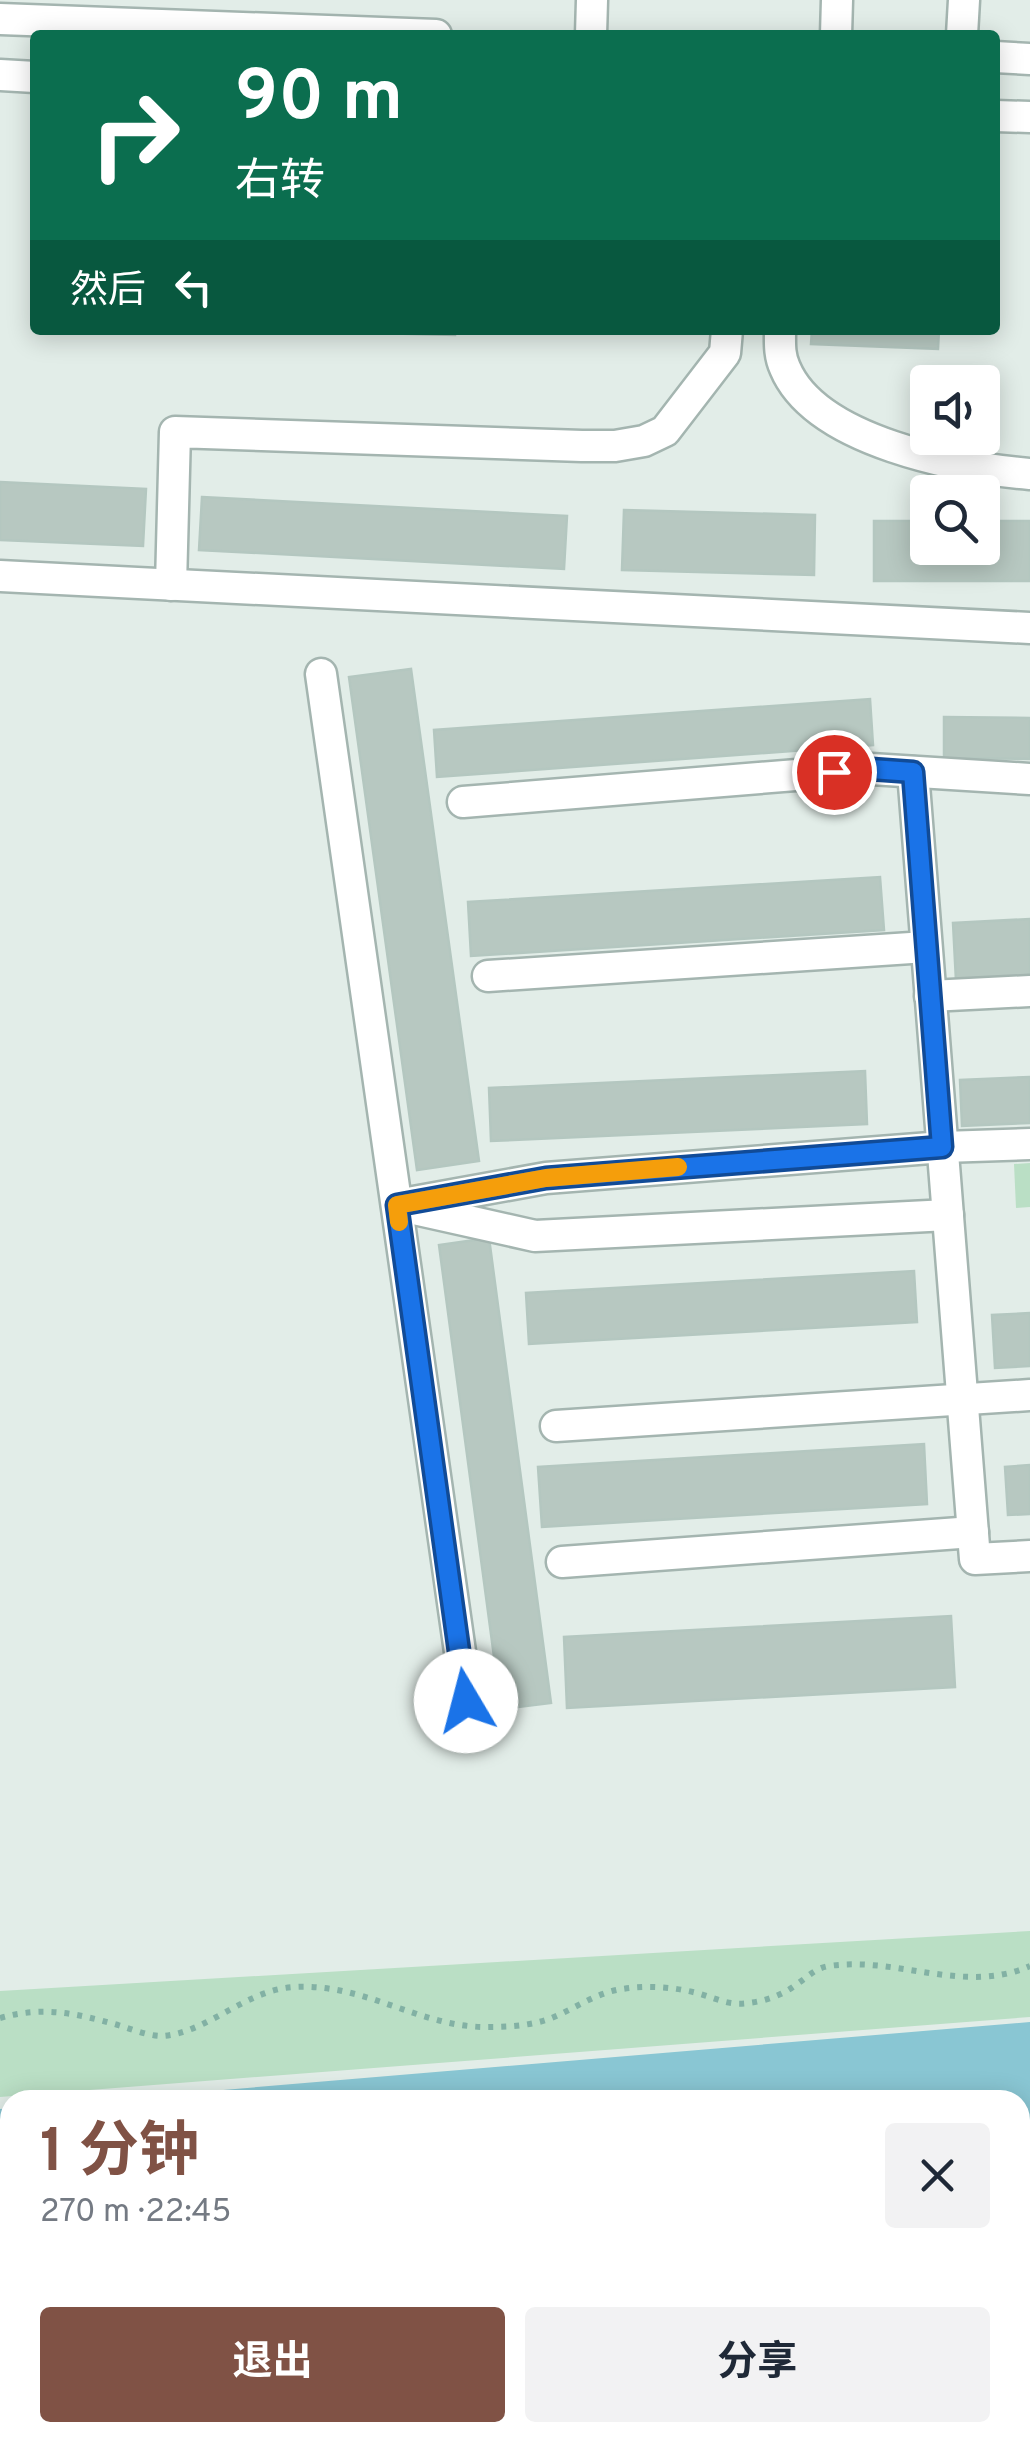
<!DOCTYPE html>
<html lang="zh">
<meta charset="utf-8">
<style>
body{margin:0;font-family:Overpass,"Noto Sans SC",sans-serif;background:#f2f2f3;color:#1f2937;height:100vh;display:flex;flex-direction:column;font-size:38px;white-space:nowrap}
*{box-sizing:border-box;margin:0}
p{font-size:32px;color:#747a83}
.icon{flex:none;width:55px;height:55px;fill:none;stroke:currentColor;stroke-width:2;stroke-linecap:round;stroke-linejoin:round}
.map{position:relative;flex:1;overflow:hidden}
.panel{position:absolute;left:0px;top:2090px;width:1030px;height:352px;display:flex;flex-direction:column;background:#fff;border-radius:30px 30px 0 0;box-shadow:0 5px 25px #0003}
.panel>*{flex:none}
.banner{position:absolute;left:30px;top:30px;width:970px;height:305px;border-radius:10px;box-shadow:0 5px 25px #0003;background:#0b6e4f;color:#fff;overflow:hidden}
.tools{position:absolute;left:910px;top:365px;display:grid;gap:20px}
.tools a{display:grid;place-items:center;width:90px;height:90px;border-radius:10px;background:#fff;box-shadow:0 5px 25px #0003;font-size:50px}
.pin{position:absolute;display:grid;place-items:center;width:85px;height:85px;color:#fff;margin:-42px;border:5px solid #fff;border-radius:50%;box-shadow:0 2px 10px #0007}
.me{position:absolute;width:110px;margin:-55px;rotate:352deg;stroke-linejoin:round;filter:drop-shadow(0 0 8px #0008)}
.turn{display:flex;align-items:center;gap:35px;height:210px;padding:0 40px;font-size:45px}
.turn .icon{width:130px;height:130px;stroke-width:2.5}
.turn b{display:block;font-size:70px;line-height:85px}
.then{display:flex;align-items:center;height:95px;padding:0 40px;background:#0003;gap:20px;font-size:38px}
.round{display:grid;place-items:center;flex:none;width:105px;height:105px;border-radius:10px;background:#f2f2f3}
.headline{display:flex;align-items:center;justify-content:space-between;height:170px;padding:0 40px}
h1{font-size:60px;font-weight:700;line-height:75px;color:#805245}
.action{display:flex;gap:20px;margin-top:auto;padding:20px 40px}
.action a{flex:1;height:115px;border-radius:10px;background:#805245;color:#fff;font-size:40px;font-weight:700;line-height:115px;text-align:center}
.action a+a{background:#f2f2f3;color:#1f2937}
.map>svg:first-child{display:block}
</style>
<div class="map">
<svg width="1030" height="2442" viewBox="0 0 1030 2442">
<rect width="100%" height="100%" fill="#e2ede8"/>
<!-- green -->
<g fill="#badfc5">
<path d="M1030,1163v44l-14,1 -2,-44z"/>
<path d="M1030,1931v86l-1030,80v-106z"/>
<path d="M1030,2183v59l-10,1v-59z"/>
<path d="M10,2258v65l-10,1v-65z"/>
</g>
<!-- water -->
<g fill="#89c6d3">
<path d="M1030,2022v150l-10,1v-73h-916z"/>
<path d="M10,2108v144h-10v-143z"/>
</g>
<!-- building -->
<g fill="#b7c8c1" stroke="#b4c7c0" stroke-width="2.5">
<path d="M246,330h209v5z"/>
<path d="M612,330h77l-1,3z"/>
<path d="M812,330h127l-1,19 -127,-5z"/>
<path d="M0,482l146,7 -3,57 -143,-6z"/>
<path d="M202,497l365,19 -3,53 -365,-19z"/>
<path d="M624,510l191,5 -1,60 -192,-5z"/>
<path d="M874,521h54v27h54v-27h48v60h-156z"/>
<path d="M411,669l68,492 -62,9 -68,-493z"/>
<path d="M870,699l3,46 -436,32 -3,-47z"/>
<path d="M944,717l86,1v41l-86,-1z"/>
<path d="M880,877l4,53 -413,26 -3,-54z"/>
<path d="M1030,919v57l-74,5 -3,-58z"/>
<path d="M865,1071l2,53 -376,17 -2,-53z"/>
<path d="M1030,1077v46l-68,3 -2,-46z"/>
<path d="M489,1238l62,465 -50,6 -62,-464z"/>
<path d="M914,1271l3,51 -388,22 -3,-51z"/>
<path d="M1030,1313v53l-35,2 -3,-53z"/>
<path d="M924,1444l3,60 -385,23 -4,-60z"/>
<path d="M1030,1465v49l-22,1 -3,-48z"/>
<path d="M951,1616l4,71 -388,21 -3,-71z"/>
<rect x="1020" y="2312" width="10" height="39"/>
<path d="M30,2432l4,10h-25v-1z"/>
<path d="M63,2432h109l2,5 -12,5h-18l-2,-5 -11,5h-91z"/>
</g>
<g fill="none" stroke-linecap="round" stroke-linejoin="round">
<!-- minor casing -->
<g stroke="#a4b5b0" stroke-width="35">
<g id="minor">
<path d="M0,19l436,16"/>
<path d="M591,35l1,-35"/>
<path d="M836,35l1,-35"/>
<path d="M962,35l2,-35"/>
<path d="M995,57l35,2"/>
<path d="M0,75l35,2"/>
<path d="M995,116l35,1"/>
<path d="M780,330c0,13 -1,25 5,38 31,74 174,100 245,106"/>
<path d="M0,576l1030,52"/>
<path d="M171,585l4,-153 407,14h33l29,-5 21,-10 60,-78 2,-23"/>
<path d="M321,674l146,1027"/>
<path d="M913,772l62,787 55,-3"/>
<path d="M463,802l408,-33 159,10"/>
<path d="M488,976l438,-29"/>
<path d="M930,996l100,-5"/>
<path d="M397,1205l149,-27 397,-31 87,-3"/>
<path d="M410,1208l125,28 413,-21"/>
<path d="M556,1426l474,-31"/>
<path d="M562,1562l411,-30"/>
<path d="M1020,2243l10,-1"/>
<path d="M0,2397l10,-3"/>
<path d="M277,2432l5,10"/>
<path d="M543,2442l75,-6 52,6"/>
</g>
</g>
<!-- path -->
<g stroke="#82b1a4" stroke-width="6" stroke-dasharray="5 8" stroke-linecap="butt">
<path d="M0,2018c43,-12 75,-5 118,7 13,4 30,11 44,11 46,-3 84,-47 133,-49 70,-4 124,40 191,40 20,0 41,-1 60,-7 26,-9 48,-27 76,-31 25,-4 51,-2 75,4 18,5 32,13 51,10 18,-2 35,-8 49,-19 11,-7 18,-16 32,-18 69,-10 135,29 201,0"/>
<path d="M1020,2202l10,-1"/>
<path d="M0,2277l10,-7"/>
</g>
<!-- minor -->
<use href="#minor" stroke="#fff" stroke-width="30"/>
</g>
<g fill="none" stroke-linecap="round" stroke-linejoin="round">
<!-- route casing -->
<g stroke="#114b97" stroke-width="25">
<path id="route" d="M466,1701l-69,-496 149,-27 396,-31 -29,-375 -42,-3 -37,3"/>
</g>
<!-- route -->
<use href="#route" stroke="#1a73e8" stroke-width="18"/>
<!-- slow -->
<path stroke="#f59e0b" stroke-width="18" d="M399,1222l-2,-17 149,-27 132,-11"/>
</g>
</svg>
<div class="tools">
<a><svg class="icon" aria-label="sound" viewBox="0 0 24 24"><path d="M4 9h4l5-4v14l-5-4H4zM17 9q2 3 0 6"/></svg></a>
<a><svg class="icon" aria-label="search" viewBox="0 0 24 24"><circle cx="10" cy="10" r="6"/><path d="M15 15l6 6"/></svg></a>
</div>
<div class="pin" style="left:834px;top:772px;background:#d93025"><svg class="icon" aria-label="arrive" viewBox="0 0 24 24"><path d="M6 21V4h12l-3 4 3 4H6"/></svg></div>
<svg class="me" style="left:466px;top:1701px" viewBox="-20 -20 40 40"><circle r="19" fill="#fff"/><path d="M0-13L10 11 0 6-10 11z" fill="#1a73e8"/></svg>
<div class="banner">
<div class="turn"><svg class="icon" aria-label="right" viewBox="0 0 24 24"><path d="M7 20v-9h11M14 6l5 5-5 5"/></svg><div><b>90 m</b>右转</div></div>
<div class="then">然后<svg class="icon" aria-label="left" viewBox="0 0 24 24"><path d="M17 20v-9H6M10 6l-5 5 5 5"/></svg></div>
</div>
<section class="panel">
<div class="headline"><div><h1>1 分钟</h1><p>270 m · 22:45</p></div><a class="round"><svg class="icon" aria-label="close" viewBox="0 0 24 24"><path d="M6 6l12 12M18 6L6 18"/></svg></a></div>
<div class="action"><a>退出</a><a>分享</a></div>
</section>
</div>
